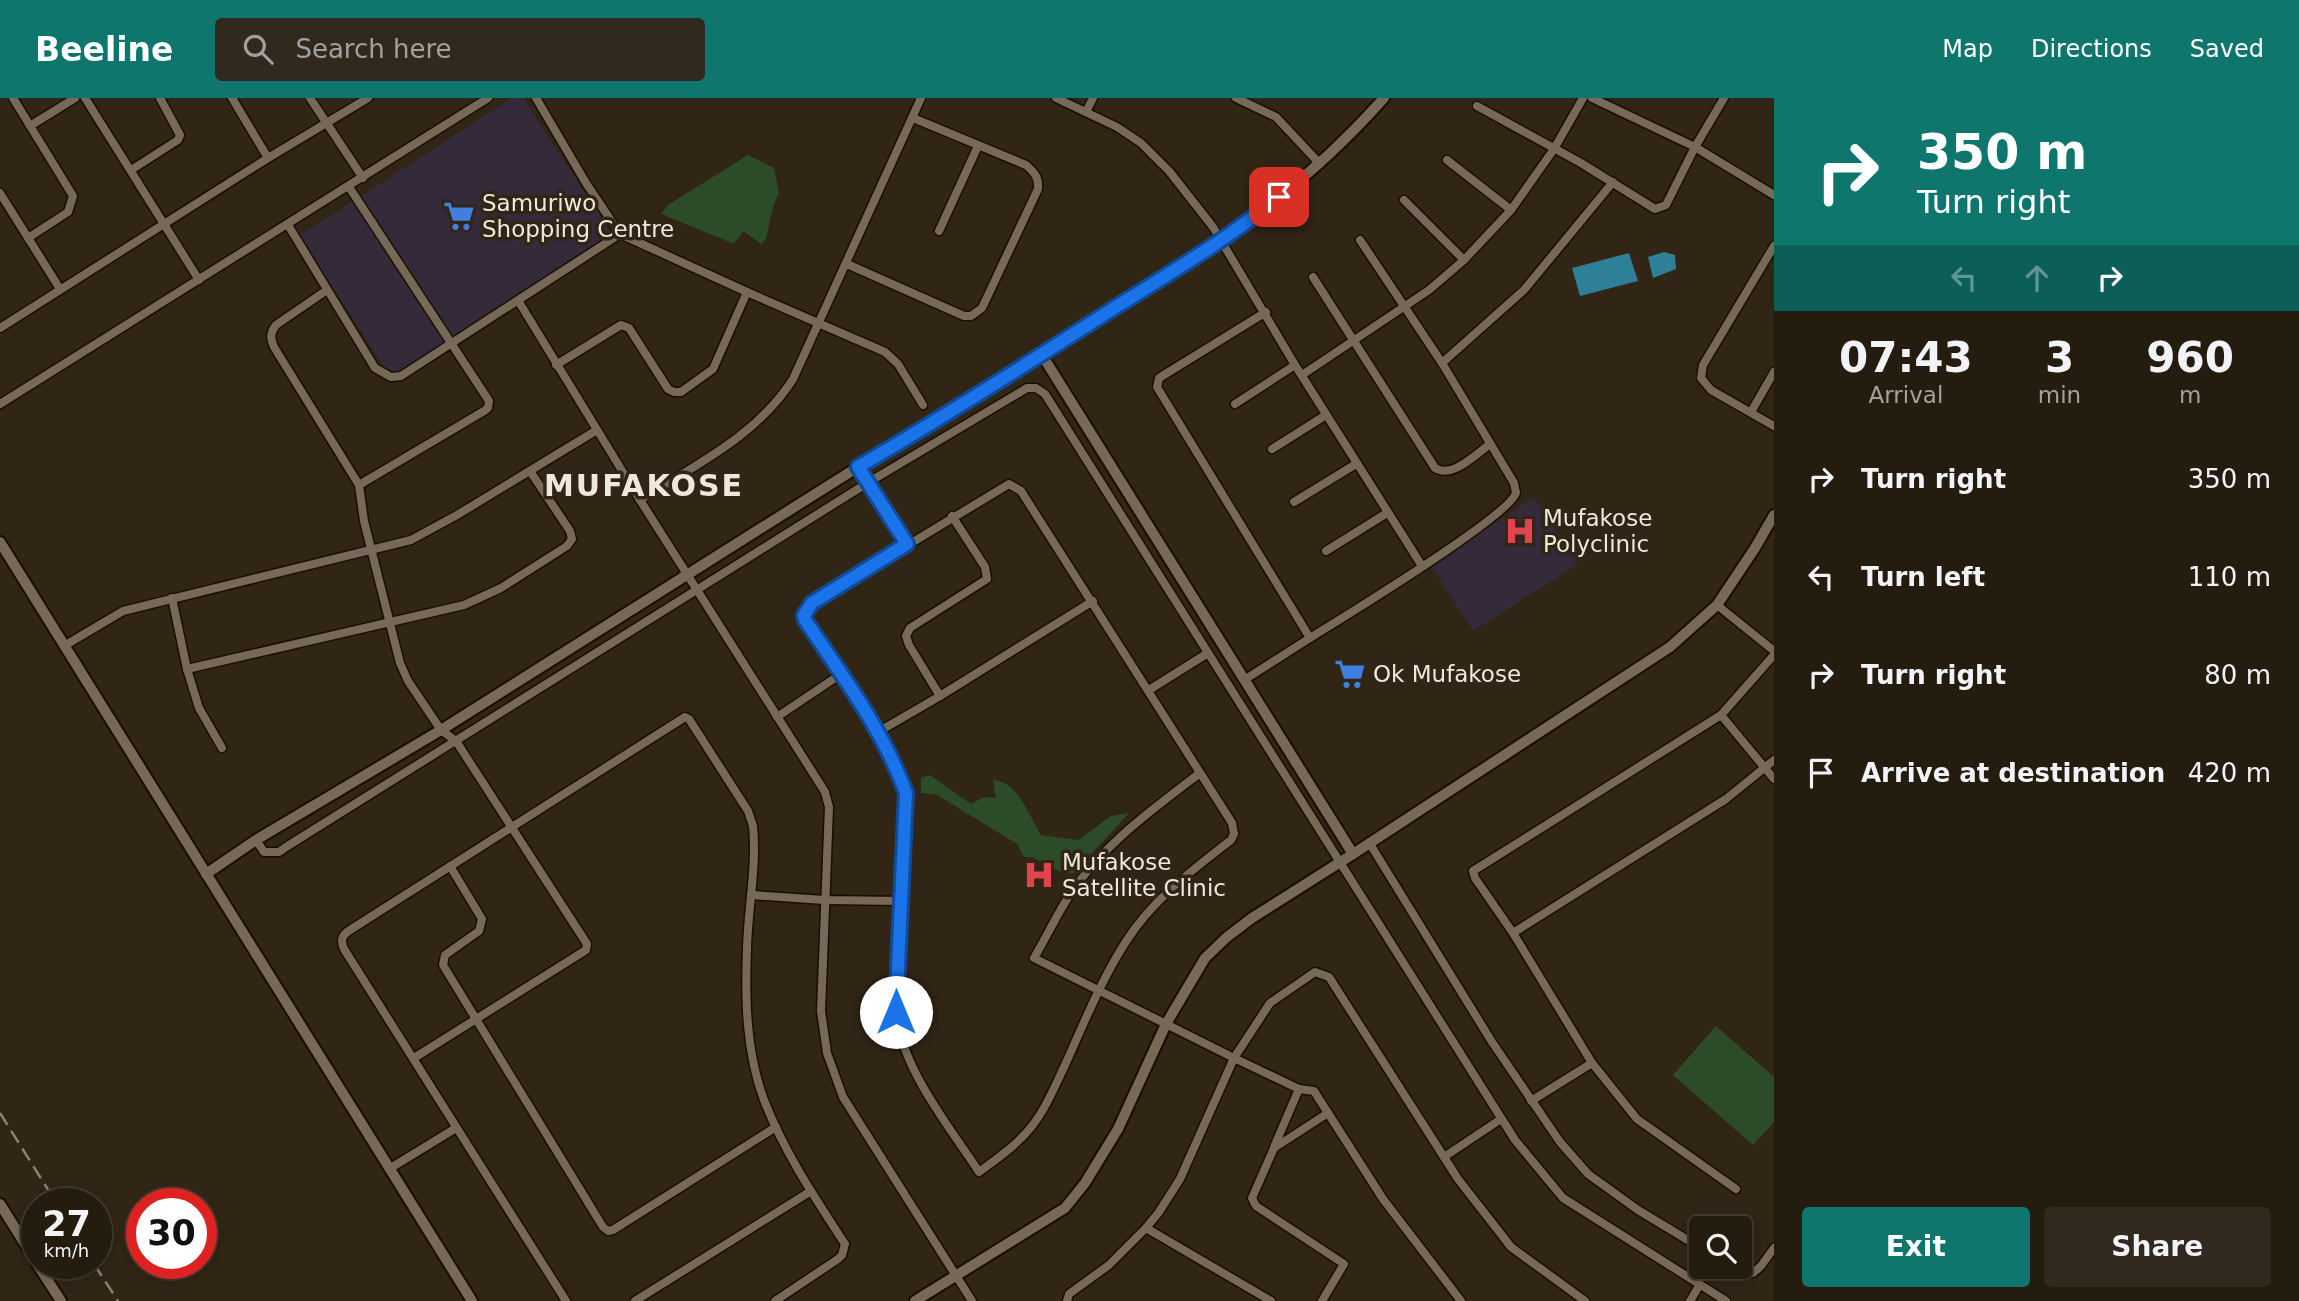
<!DOCTYPE html>
<style>
body{margin:0;font-family:"DejaVu Sans",sans-serif;background:#31291e;color:#f1f3f6;height:100vh;display:flex;flex-direction:column;font-size:26px;white-space:nowrap}
*{box-sizing:border-box;margin:0}
p{font-size:23px;color:#a3a19f}
.icon{flex:none;width:38px;height:38px;fill:none;stroke:currentColor;stroke-width:2;stroke-linecap:round;stroke-linejoin:round}
.map{position:relative;flex:1;overflow:hidden}
.sheet{display:flex;flex-direction:column;background:#251c10;width:525px}
.sheet>*{flex:none}
.hud{background:#0f766e;color:#fff;overflow:hidden}
.fabs{position:absolute;left:1689px;top:1118px;display:grid;gap:14px}
.fabs a{display:grid;place-items:center;width:63px;height:63px;border-radius:7px;background:#251c10;box-shadow:0 4px 10px #0003,0 0 0 2px #423a30;font-size:35px}
.speed{position:absolute;left:21px;top:1090px;display:flex;gap:14px;font-size:35px;font-weight:700;text-align:center}
.speed>*{display:grid;place-content:center;width:91px;height:91px;border-radius:50%;background:#251c10;box-shadow:0 4px 10px #0003,0 0 0 2px #423a30;line-height:1}
.speed small{font-size:18px;font-weight:400}
.speed .limit{border:10px solid #d22;background:#fff;color:#111}
.pin{position:absolute;display:grid;place-items:center;width:60px;height:60px;color:#fff;margin:-30px;border-radius:14px;box-shadow:0 4px 10px #0006}
.me{position:absolute;width:77px;margin:-38px;rotate:0deg;stroke-linejoin:round;filter:drop-shadow(0 0 5px #0008)}
.turn{display:flex;align-items:center;gap:24px;height:147px;padding:0 28px;font-size:32px}
.turn .icon{width:91px;height:91px;stroke-width:2.5}
.turn b{display:block;font-size:49px;line-height:60px}
.lanes{display:flex;align-items:center;height:66px;padding:0 28px;background:#0003;justify-content:center;gap:35px;direction:ltr}
.lanes .off{opacity:.35}
.eta{display:flex;justify-content:space-evenly;align-items:center;height:119px;text-align:center}
.eta b{font-size:42px;font-weight:700;line-height:49px}
.primary-button{display:flex;gap:14px;margin-top:auto;padding:14px 28px}
.primary-button a{flex:1;height:80px;border-radius:7px;background:#0f766e;color:#fff;font-size:28px;font-weight:700;line-height:80px;text-align:center}
.primary-button a+a{background:#31291e;color:#f1f3f6}
ul{padding:0;list-style:none}
li{display:flex;align-items:center;gap:21px;height:98px;padding:0 28px}
li div{flex:1}
li b{display:block;font-size:26px}
li em{font-style:normal}
header{display:flex;align-items:center;gap:42px;box-sizing:border-box;height:98px;padding:0 35px;background:#0f766e;color:#fff}
header strong{font-size:33px}
nav{display:flex;gap:38px;margin-inline-start:auto;font-size:24px}
.search{width:490px;height:63px;background:#31291e;display:flex;align-items:center;gap:18px;box-sizing:border-box;padding:0 24px;border-radius:7px;color:#a3a19f;font-size:26px}
main{display:flex;flex:1;min-height:0}
.map>svg:first-child{display:block}
</style>
<header>
<strong>Beeline</strong>
<div class="search"><svg class="icon" aria-label="search" viewBox="0 0 24 24"><circle cx="10" cy="10" r="6"/><path d="M15 15l6 6"/></svg>Search here</div>
<nav><a>Map</a><a>Directions</a><a>Saved</a></nav>
</header>
<main>
<div class="map">
<svg width="1774" height="1203" viewBox="0 0 1774 1203">
<rect width="100%" height="100%" fill="#312515"/>
<!-- industrial -->
<g fill="#352a39">
<path d="M512,0h11l89,137 -221,142 -92,-141z"/>
<path d="M1534,399l44,67 -105,67 -42,-65z"/>
</g>
<!-- green -->
<g fill="#2c4b29">
<path d="M748,57l26,13 5,24 -6,15 -7,32 -5,5 -18,-13 -9,13 -73,-30 7,-9z"/>
<path d="M930,677l41,29 13,-7 12,1 -3,-18c25,1 36,36 48,55l37,5 33,-24 18,-3 -55,60h-12l-30,-16h-8l-7,-13 -80,-49 -16,-2v-15z"/>
<path d="M1716,928l58,51v45l-21,23 -80,-70z"/>
</g>
<!-- water -->
<g fill="#2d8098">
<path d="M1664,154l11,3 1,14 -23,9 -5,-21z"/>
<path d="M1629,155l9,28 -58,15 -8,-28z"/>
</g>
<g fill="none" stroke-linecap="round" stroke-linejoin="round">
<!-- street casing -->
<g stroke="#180e01" stroke-width="11">
<g id="street">
<path d="M13,0l60,98 -5,16 -40,26"/>
<path d="M85,0l114,182"/>
<path d="M232,0l36,60"/>
<path d="M310,0l53,80"/>
<path d="M536,0l50,85 34,51 127,58 138,60 13,12 25,41"/>
<path d="M1056,0l61,29 24,16 28,28 44,56 82,138 127,201"/>
<path d="M1236,0l40,19 44,47"/>
<path d="M1592,0l103,49 79,48"/>
<path d="M1477,8l104,57 74,46 11,-4 29,-58 29,-49"/>
<path d="M1086,14l7,-14"/>
<path d="M30,28l45,-28"/>
<path d="M1447,62l64,50"/>
<path d="M131,72l47,-30 2,-5 -20,-37"/>
<path d="M349,89l140,214 -1,7 -4,3 -125,74"/>
<path d="M0,95l60,96"/>
<path d="M1404,102l60,60"/>
<path d="M288,127l87,143 16,9 10,-1 219,-142"/>
<path d="M939,133l39,-85"/>
<path d="M1774,148l-71,119 -2,13 10,12 63,36"/>
<path d="M847,166l117,52h7l11,-8 56,-119c1,-12 -4,-17 -12,-24l-113,-47"/>
<path d="M1313,179l122,191c17,11 41,-14 55,-24"/>
<path d="M327,192l-51,35c-6,8 -6,13 -2,22l85,138 5,36 36,142 8,18 33,49 15,11 131,203 -1,6 -172,108"/>
<path d="M519,204l121,198 185,292 4,15 -8,204 6,42 16,44 129,204"/>
<path d="M0,230l268,-170 100,-60"/>
<path d="M1442,265l82,-73 89,-108"/>
<path d="M556,267l65,-40 8,3 39,61 6,3h7l32,-23 34,-77"/>
<path d="M1302,277l127,-85 35,-30 47,-50 43,-61 29,-51"/>
<path d="M0,306l488,-306"/>
<path d="M1235,306l60,-39"/>
<path d="M1751,314l23,-40"/>
<path d="M1272,351l54,-34"/>
<path d="M858,369l49,77"/>
<path d="M1009,386l12,7 211,332 2,11 -3,6c-37,29 -78,59 -104,100 -25,38 -43,83 -62,125 -10,21 -19,43 -33,61 -15,19 -34,32 -53,46 -30,-46 -77,-103 -83,-159 -4,-41 5,-87 6,-128 1,-21 2,-43 3,-64 0,-10 2,-22 -1,-32 -15,-54 -67,-121 -99,-169l-1,-5 8,-12z"/>
<path d="M640,402c55,-35 117,-64 153,-121l128,-281"/>
<path d="M1294,404l62,-38"/>
<path d="M1326,453l61,-38"/>
<path d="M172,500l15,71 12,39 23,40"/>
<path d="M1717,507l57,46"/>
<path d="M1310,540c32,-20 198,-121 206,-145l-2,-10 -72,-120 -82,-123"/>
<path d="M64,548l59,-35 288,-71 46,-25 140,-85"/>
<path d="M187,571l277,-64 37,-17 66,-42 5,-7 -2,-8 -40,-60"/>
<path d="M1244,582l66,-42 -153,-251 2,-9 107,-66"/>
<path d="M1149,592l59,-37"/>
<path d="M940,598l153,-95"/>
<path d="M1721,617l53,-60"/>
<path d="M777,619l64,-43"/>
<path d="M878,634l62,-36 -31,-51 -3,-9 4,-8 77,-49 -2,-12 -33,-51"/>
<path d="M1200,675c-47,36 -99,73 -131,123 -13,20 -23,42 -35,62l200,100 65,31 15,2 69,108 78,102"/>
<path d="M256,742l8,12h15l7,-5 583,-365 158,-94h9l9,6 470,746 48,58 163,103"/>
<path d="M1370,746l122,198 68,100 28,32 50,36 63,38"/>
<path d="M450,768l32,53 -3,12 -34,24 -2,10 160,262 5,4 5,-1 163,-103"/>
<path d="M751,797l74,5 77,1"/>
<path d="M1513,835l213,-134 48,-39"/>
<path d="M1531,1003l61,-38"/>
<path d="M1274,1049l25,-58"/>
<path d="M1444,1059l57,-38"/>
<path d="M389,1071l67,-41"/>
<path d="M1736,1091l-99,-70 -45,-56 -79,-130 -38,-55 -2,-7 248,-156 53,64"/>
<path d="M1146,1130l125,73"/>
<path d="M1735,1169l11,6h7l8,-7 13,-18"/>
<path d="M566,1203l-222,-352c-4,-9 -2,-14 6,-19l335,-213 4,2 59,92 5,15c4,40 -5,82 -6,122 -2,51 -1,104 17,152 20,52 51,98 81,144l-3,11 -4,4 -63,42"/>
<path d="M635,1203l176,-110"/>
<path d="M1067,1203l2,-7 40,-29 37,-37 13,-16 21,-33 54,-121 36,-55 45,-31 14,5 129,202 53,68 74,54"/>
<path d="M1322,1203l22,-37 -88,-58 -4,-8 22,-50 54,-35"/>
<path d="M1690,1203l9,-15"/>
</g>
</g>
<!-- secondary casing -->
<g stroke="#180e01" stroke-width="14">
<g id="secondary">
<path d="M0,444l472,759"/>
<path d="M1353,756l317,-207 47,-42 38,-57 19,-33"/>
<path d="M206,776l50,-34 185,-110 417,-263 184,-112 179,-116c61,-40 115,-87 163,-141"/>
<path d="M0,1106l37,59"/>
<path d="M37,1166l24,37"/>
<path d="M915,1203l150,-93 20,-25 33,-54 48,-105 39,-66 22,-21 25,-19 101,-64 -311,-499"/>
</g>
</g>
<!-- street -->
<use href="#street" stroke="#776957" stroke-width="8"/>
<!-- secondary -->
<use href="#secondary" stroke="#776957" stroke-width="10"/>
<!-- rail -->
<g stroke="#8c8274" stroke-width="2.5" stroke-dasharray="14 7" stroke-linecap="butt">
<path d="M0,1015l57,91"/>
<path d="M94,1166l24,37"/>
</g>
</g>
<g fill="none" stroke-linecap="round" stroke-linejoin="round">
<!-- route casing -->
<g stroke="#114b97" stroke-width="18">
<path id="route" d="M896,914l10,-219c-23,-63 -64,-118 -101,-173l-1,-5 8,-12 95,-59 -49,-77c86,-50 169,-103 253,-157 57,-36 116,-70 168,-113"/>
</g>
<!-- route -->
<use href="#route" stroke="#1a73e8" stroke-width="12"/>
</g>
<!-- icons -->
<defs>
<g id="supermarket-bare" transform="scale(2.415)"><path d="M-6-5.5h2.5l.6 2H6L4.5 2H-2.5L-4.4-4H-6ZM-1.5 3.2a1.3 1.3 0 1 0 .1 0ZM3 3.2a1.3 1.3 0 1 0 .1 0Z" fill="#3f7fe0" stroke="#312515" stroke-width="2.5" paint-order="stroke"/></g>
<g id="hospital-bare" transform="scale(2.415)"><path d="M-5-5h3v3.5h4V-5h3V5h-3V1.5h-4V5h-3Z" fill="#e0444e" stroke="#312515" stroke-width="2.5" paint-order="stroke"/></g>
</defs>
<g fill-rule="evenodd">
<use href="#supermarket-bare" x="459" y="118"/>
<use href="#hospital-bare" x="1520" y="433"/>
<use href="#supermarket-bare" x="1350" y="576"/>
<use href="#hospital-bare" x="1039" y="777"/>
</g>
<g text-anchor="middle" dominant-baseline="central" stroke-width="7" stroke-linejoin="round" paint-order="stroke">
<!-- poi labels -->
<g font-size="23" fill="#f0e8dd" stroke="#312515" text-anchor="start">
<text x="482" y="105">Samuriwo<tspan x="482" dy="26">Shopping Centre</tspan></text>
<text x="1543" y="420">Mufakose<tspan x="1543" dy="26">Polyclinic</tspan></text>
<text x="1373" y="576">Ok Mufakose</text>
<text x="1062" y="764">Mufakose<tspan x="1062" dy="26">Satellite Clinic</tspan></text>
</g>
<!-- district labels -->
<g font-size="30" font-weight="bold" letter-spacing="2" fill="#f0e8dd" stroke="#312515">
<text x="644" y="387">MUFAKOSE</text>
</g>
</g>
</svg>
<div class="fabs">
<a><svg class="icon" aria-label="search" viewBox="0 0 24 24"><circle cx="10" cy="10" r="6"/><path d="M15 15l6 6"/></svg></a>
</div>
<div class="speed"><div>27<small>km/h</small></div><div class="limit">30</div></div>
<div class="pin" style="left:1279px;top:99px;background:#d93025"><svg class="icon" aria-label="arrive" viewBox="0 0 24 24"><path d="M6 21V4h12l-3 4 3 4H6"/></svg></div>
<svg class="me" style="left:896px;top:914px" viewBox="-20 -20 40 40"><circle r="19" fill="#fff"/><path d="M0-13L10 11 0 6-10 11z" fill="#1a73e8"/></svg>
</div>
<section class="sheet">
<div class="hud">
<div class="turn"><svg class="icon" aria-label="right" viewBox="0 0 24 24"><path d="M7 20v-9h11M14 6l5 5-5 5"/></svg><div><b>350 m</b>Turn right</div></div>
<div class="lanes"><svg class="icon off" aria-label="left" viewBox="0 0 24 24"><path d="M17 20v-9H6M10 6l-5 5 5 5"/></svg><svg class="icon off" aria-label="ahead" viewBox="0 0 24 24"><path d="M12 20V5M6 11l6-6 6 6"/></svg><svg class="icon" aria-label="right" viewBox="0 0 24 24"><path d="M7 20v-9h11M14 6l5 5-5 5"/></svg></div>
</div>
<div class="eta">
<div><b>07:43</b><p>Arrival</p></div>
<div><b>3</b><p>min</p></div>
<div><b>960</b><p>m</p></div>
</div>
<ul>
<li><svg class="icon" aria-label="right" viewBox="0 0 24 24"><path d="M7 20v-9h11M14 6l5 5-5 5"/></svg><div><b>Turn right</b></div><em>350 m</em></li>
<li><svg class="icon" aria-label="left" viewBox="0 0 24 24"><path d="M17 20v-9H6M10 6l-5 5 5 5"/></svg><div><b>Turn left</b></div><em>110 m</em></li>
<li><svg class="icon" aria-label="right" viewBox="0 0 24 24"><path d="M7 20v-9h11M14 6l5 5-5 5"/></svg><div><b>Turn right</b></div><em>80 m</em></li>
<li><svg class="icon" aria-label="arrive" viewBox="0 0 24 24"><path d="M6 21V4h12l-3 4 3 4H6"/></svg><div><b>Arrive at destination</b></div><em>420 m</em></li>
</ul>
<div class="primary-button"><a>Exit</a><a>Share</a></div>
</section>
</main>
